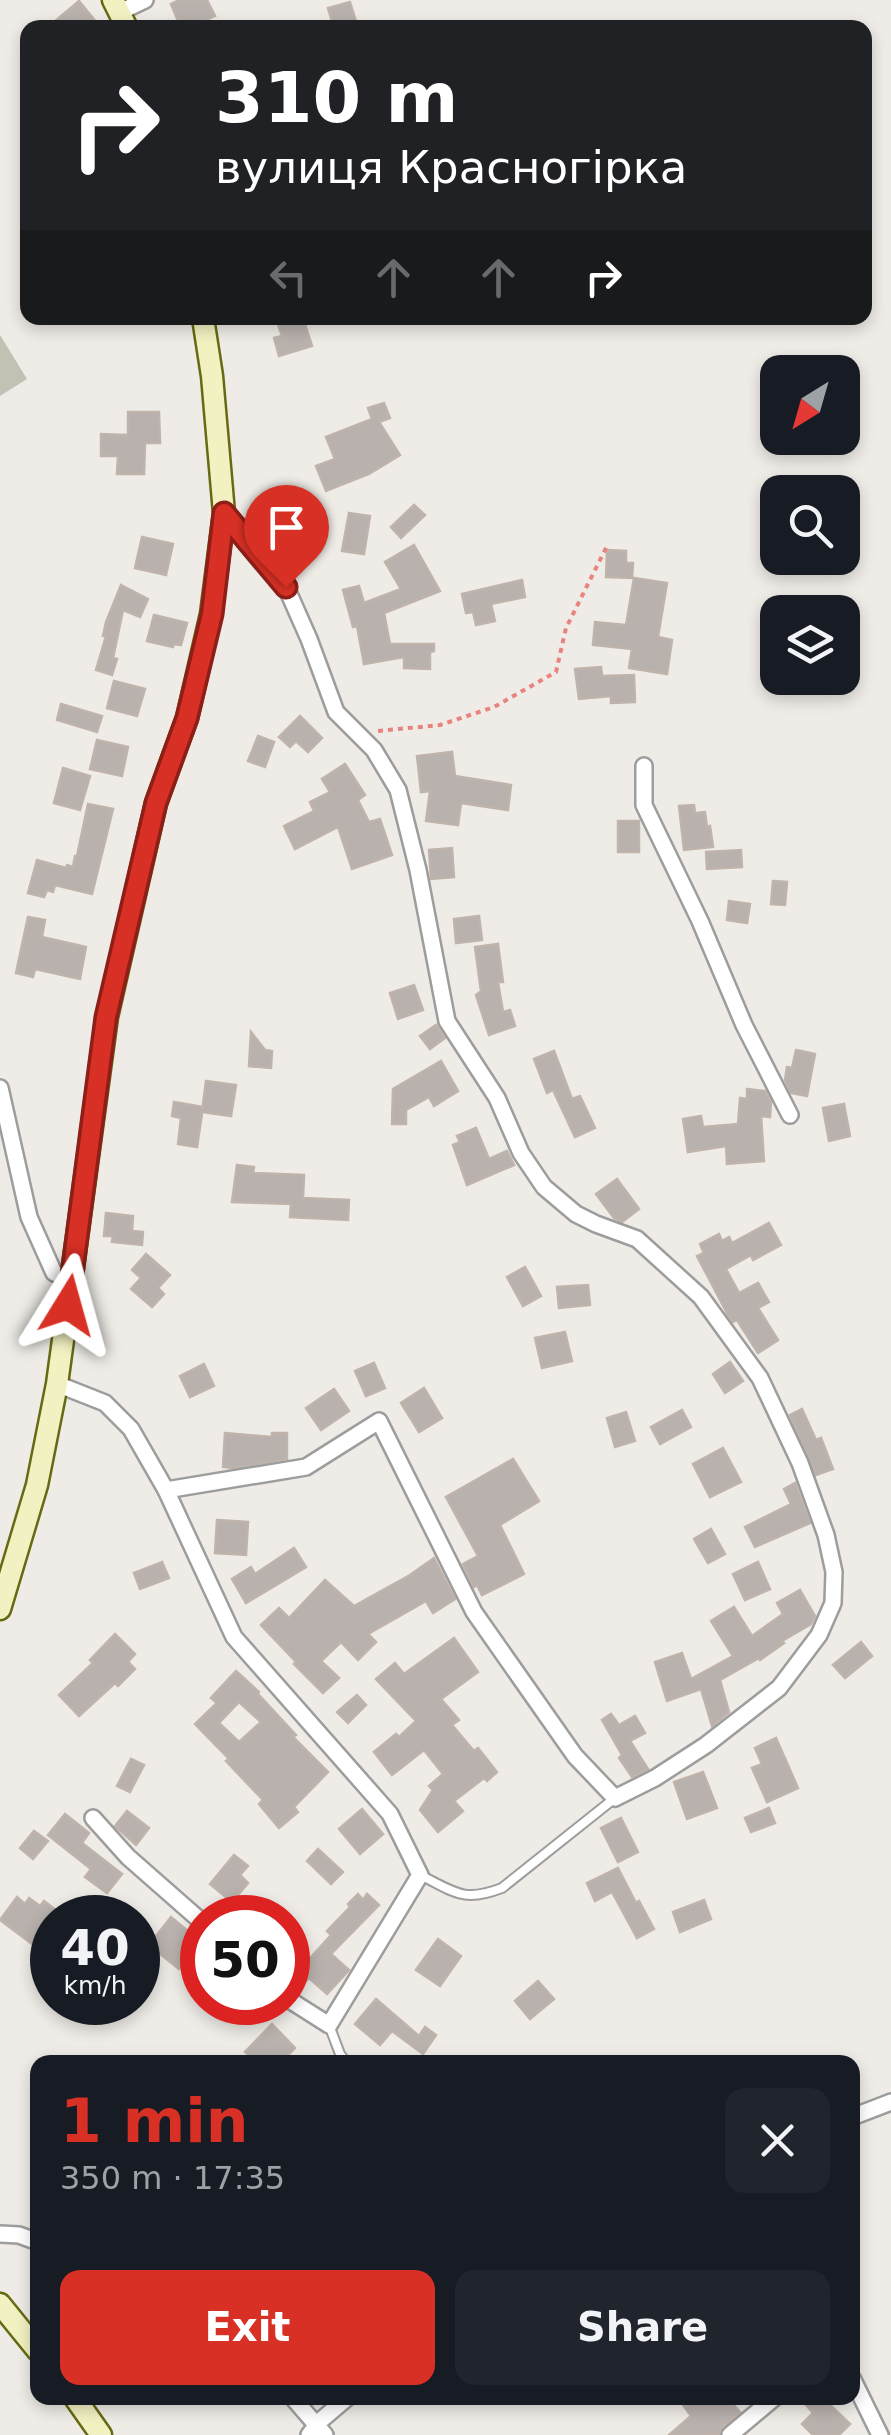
<!DOCTYPE html>
<meta charset="utf-8">
<style>
body{margin:0;font-family:"DejaVu Sans",sans-serif;background:#20242c;color:#f1f3f6;height:100vh;display:flex;flex-direction:column;font-size:38px;white-space:nowrap}
*{box-sizing:border-box;margin:0}
p{font-size:32px;color:#9ea1a6}
.icon{flex:none;width:55px;height:55px;fill:none;stroke:currentColor;stroke-width:2;stroke-linecap:round;stroke-linejoin:round}
.map{position:relative;flex:1;overflow:hidden}
.drawer{position:absolute;left:30px;top:2055px;width:830px;height:350px;display:flex;flex-direction:column;background:#171b24;border-radius:20px;box-shadow:0 5px 15px #0003}
.drawer>*{flex:none}
.hud{position:absolute;left:20px;top:20px;width:852px;height:305px;border-radius:20px;box-shadow:0 5px 15px #0003;background:#202124;color:#fff;overflow:hidden}
.needle{width:65px;rotate:217deg}
.tools{position:absolute;left:760px;top:355px;display:grid;gap:20px}
.tools a{display:grid;place-items:center;width:100px;height:100px;border-radius:20px;background:#171b24;box-shadow:0 5px 15px #0003;font-size:50px}
.speed{position:absolute;left:30px;top:1895px;display:flex;gap:20px;font-size:50px;font-weight:700;text-align:center}
.speed>*{display:grid;place-content:center;width:130px;height:130px;border-radius:50%;background:#171b24;box-shadow:0 5px 15px #0003;line-height:1}
.speed small{font-size:25px;font-weight:400}
.speed .limit{border:15px solid #d22;background:#fff;color:#111}
.pin{position:absolute;display:grid;place-items:center;width:85px;height:85px;color:#fff;margin:-102px -42px;border-radius:50% 50% 50% 0;rotate:-45deg;box-shadow:0 0 10px #0007}
.pin .icon{rotate:45deg}
.me{position:absolute;width:110px;margin:-55px;rotate:8deg;stroke-linejoin:round;filter:drop-shadow(0 0 8px #0008)}
.turn{display:flex;align-items:center;gap:35px;height:210px;padding:0 30px;font-size:45px}
.turn .icon{width:130px;height:130px;stroke-width:2.5}
.turn b{display:block;font-size:70px;line-height:85px}
.lanes{display:flex;align-items:center;height:95px;padding:0 30px;background:#0003;justify-content:center;gap:50px;direction:ltr}
.lanes .off{opacity:.35}
.round{display:grid;place-items:center;flex:none;width:105px;height:105px;border-radius:20px;background:#20242c}
.headline{display:flex;align-items:center;justify-content:space-between;height:170px;padding:0 30px}
h1{font-size:60px;font-weight:700;line-height:75px;color:#d93025}
.cta{display:flex;gap:20px;margin-top:auto;padding:20px 30px}
.cta a{flex:1;height:115px;border-radius:20px;background:#d93025;color:#fff;font-size:40px;font-weight:700;line-height:115px;text-align:center}
.cta a+a{background:#20242c;color:#f1f3f6}
.map>svg:first-child{display:block}
</style>
<div class="map">
<svg width="891" height="2435" viewBox="0 0 891 2435">
<rect width="100%" height="100%" fill="#efece7"/>
<!-- construction -->
<path fill="#c2c1b4" d="M0,335l27,44 -27,17z"/>
<!-- building -->
<g fill="#b8b1ad" stroke="#bfb3ab" stroke-width="2.5" fill-rule="evenodd">
<path d="M179,0h28l8,16 -26,12h-8l-10,-24z"/>
<path d="M79,1l22,27h-54z"/>
<path d="M350,2l8,26h-24l-6,-20z"/>
<path d="M298,318h5l9,28 -33,10 -5,-18 8,-2 -4,-12z"/>
<path d="M384,403l6,15 -11,4 21,33 -31,19 -43,17 -10,-25 19,-7 -9,-22 46,-18 -4,-11z"/>
<path d="M128,412h31l1,31h-15l-1,31h-27l1,-18h-17v-22l27,1z"/>
<path d="M414,505l11,10 -24,23 -10,-11z"/>
<path d="M349,513l21,3 -6,38 -22,-3z"/>
<path d="M142,537l31,7 -7,31 -31,-7z"/>
<path d="M414,545l26,46 -56,22 6,31h44v7l-4,1v17l-26,-1v-11l-40,7 -7,-38 -4,1 -10,-37 16,-4 5,17 37,-14 -16,-27z"/>
<path d="M607,550l19,1v12h7l-1,15 -26,-1z"/>
<path d="M634,578l33,5 -9,54 14,3 -5,34 -38,-6 3,-19 -39,-4 2,-23 31,3z"/>
<path d="M522,580l3,17 -34,7 4,17 -19,4 -3,-13 -7,1 -4,-19z"/>
<path d="M121,585l27,14 -8,18 -17,-7 -10,48 4,1 -5,16 -16,-5 10,-34h-3l3,-14z"/>
<path d="M154,615l33,8 -6,22 -7,-1 -1,3 -26,-6z"/>
<path d="M601,667l1,9 32,-1 1,27 -24,1v-7l-32,3 -4,-30z"/>
<path d="M114,681l31,8 -8,27 -30,-8z"/>
<path d="M61,704l41,12 -5,16 -40,-12z"/>
<path d="M300,716l22,22 -14,14 -12,-11 -6,6 -11,-10z"/>
<path d="M258,736l16,6 -9,25 -17,-6z"/>
<path d="M97,740l31,7 -6,29 -32,-7z"/>
<path d="M452,752l3,24 56,9 -3,25 -47,-7 -3,22 -32,-4 4,-30 -9,1 -4,-36z"/>
<path d="M345,764l20,31 -7,5 11,22 11,-3 12,36 -40,14 -14,-42 -43,22 -11,-23 30,-15 -4,-9 20,-10 -8,-13z"/>
<path d="M63,768l27,8 -10,34 -26,-7z"/>
<path d="M88,804l25,5 -21,85 -37,-9 -2,7 -6,-2 -3,7 -16,-4 9,-33 29,8 1,-3 6,2 2,-11h2z"/>
<path d="M694,805l1,8 10,-1 2,15 3,-1 3,21 -29,3 -5,-44z"/>
<rect x="618" y="821" width="21" height="31"/>
<path d="M452,848l2,29 -23,2 -2,-29z"/>
<path d="M741,850l1,17 -35,2 -1,-17z"/>
<path d="M773,881l14,1 -2,23 -14,-1z"/>
<path d="M729,901l21,3 -3,19 -20,-3z"/>
<path d="M479,916l3,24 -26,3 -2,-24z"/>
<path d="M28,917l17,3 -3,17 44,10 -6,32 -45,-10 -2,8 -17,-4z"/>
<path d="M498,944l5,38h-5l5,30 7,-2 5,16 -26,9 -13,-40 7,-5 -2,1 -6,-44z"/>
<path d="M414,985l9,25 -25,9 -8,-26z"/>
<path d="M436,1025l9,13 -15,11 -10,-13z"/>
<path d="M251,1032l14,18 7,1 -1,17 -22,-2z"/>
<path d="M796,1050l19,4 -8,42 -16,-3 -6,-13 2,-13 5,1z"/>
<path d="M554,1051l18,48 8,-3 15,32 -20,9 -22,-47 -6,3 -13,-34z"/>
<path d="M441,1061l17,30 -24,15 -5,-9 -23,13v14h-14l1,-35z"/>
<path d="M206,1081l30,4 -5,31 -29,-4z"/>
<path d="M747,1089l18,2 6,11 -1,15 -9,-1 3,45 -37,3 -1,-18 -38,6 -5,-33 18,-3 2,11 35,-3 2,-26 7,1z"/>
<path d="M174,1102l29,5 -6,40 -19,-3 3,-26 -9,-2z"/>
<path d="M844,1104l6,32 -21,5 -6,-33z"/>
<path d="M476,1128l13,31 18,-8 7,14 -47,20 -14,-40 7,-3 -3,-6z"/>
<path d="M237,1165l17,2 -1,6 51,2 -1,23 46,2 -1,20 -58,-3 1,-13 -59,-2z"/>
<path d="M617,1179l22,30 -17,13 -8,-4 -18,-24z"/>
<path d="M106,1213l27,3 -1,15 11,1 -1,13 -30,-3 1,-6h-9z"/>
<path d="M769,1223l12,22 -28,15 -2,-5 -25,14 13,24 19,-10 11,19 -11,6 20,32 -20,13 -21,-33 -4,2 -5,-7 -31,-59 7,-3 -4,-9 19,-10 3,7 7,-4 3,6z"/>
<path d="M146,1254l24,21 -12,13 6,6 -12,13 -21,-18 10,-11 -9,-8z"/>
<path d="M525,1267l16,29 -18,10 -16,-29z"/>
<path d="M588,1285l2,20 -31,3 -2,-21z"/>
<path d="M565,1332l7,29 -30,7 -7,-30z"/>
<path d="M730,1362l13,19 -18,12 -12,-19z"/>
<path d="M374,1363l11,25 -19,8 -11,-25z"/>
<path d="M204,1364l10,22 -24,11 -10,-21z"/>
<path d="M424,1388l18,30 -23,14 -18,-29z"/>
<path d="M334,1389l15,22 -28,19 -15,-22z"/>
<path d="M802,1409l14,31 5,-2 12,31 -17,6 -26,-60z"/>
<path d="M682,1410l9,17 -31,17 -9,-17z"/>
<path d="M626,1412l9,29 -20,6 -8,-29z"/>
<path d="M225,1433l47,4v-4h15v26l-55,9 -9,-1z"/>
<path d="M723,1448l18,34 -31,15 -17,-33z"/>
<path d="M513,1459l26,42 -39,24 24,49 -42,21 -5,-10 -3,2 -11,-23 15,-8 -32,-59z"/>
<path d="M795,1483l15,40 -55,24 -10,-20 46,-23 -7,-15z"/>
<path d="M217,1520l31,2 -2,33 -31,-2z"/>
<path d="M711,1529l14,25 -17,9 -14,-24z"/>
<path d="M294,1548l12,19 -60,36 -14,-24 19,-12 4,7z"/>
<path d="M434,1558l21,41 -22,14 -7,-12 -58,33 8,8 -18,18 -17,-18 -20,19 18,17 -16,15 -29,-29 2,-2 -35,-37 18,-17 10,10 36,-38 29,26 56,-31z"/>
<path d="M162,1562l7,16 -29,11 -6,-16z"/>
<path d="M758,1562l12,27 -25,11 -12,-26z"/>
<path d="M800,1590l15,26 -4,8 -29,17 2,2 -24,17 -1,-2 -39,22 9,32 -17,14 -11,-37 -34,12 -12,-39 27,-9 9,26 42,-23 -22,-35 23,-14 18,29 31,-22 -6,-11z"/>
<path d="M115,1634l20,20 -7,8 7,7 -17,17 -3,-3 -36,33 -20,-21 34,-32 -3,-3z"/>
<path d="M454,1638l24,34 -37,27 18,21 -7,5 22,26 4,-3 19,24 -10,9 -3,-3 -30,23 9,10 -25,21 -18,-22 13,-20 -4,-4 14,-12 -19,-24 -32,25 -18,-23 22,-18 3,3 17,-16 -40,-42 19,-16 9,11z"/>
<path d="M861,1642l11,14 -27,22 -12,-13z"/>
<path d="M236,1671l23,21 -1,2 38,41 -3,2 35,35 -34,35 4,5 -19,16 -20,-24 4,-4 -37,-39 3,-2 -34,-35 22,-21 -6,-5zM239,1702l22,20 -22,20 -20,-19z"/>
<path d="M357,1695l9,10 -18,18 -11,-11z"/>
<path d="M611,1714l8,11 16,-9 10,17 -15,8 18,28 -16,8 -13,-19 3,-3 -20,-35z"/>
<path d="M776,1738l22,50 -31,14 -15,-34 10,-4 -7,-16z"/>
<path d="M131,1759l13,6 -14,27 -13,-6z"/>
<path d="M703,1772l14,36 -30,11 -13,-37z"/>
<path d="M769,1808l6,15 -24,9 -6,-14z"/>
<path d="M362,1809l21,25 -23,20 -21,-25z"/>
<path d="M127,1811l22,17 -13,17 -21,-19z"/>
<path d="M65,1814l24,19 -7,10 40,31 -15,19 -22,-16 6,-8 -43,-34z"/>
<path d="M621,1818l17,34 -20,10 -17,-34z"/>
<path d="M34,1831l14,10 -15,18 -13,-11z"/>
<path d="M318,1849l25,23 -12,12 -24,-23z"/>
<path d="M234,1855l14,11 -8,9 8,8 -16,19 -22,-18z"/>
<path d="M618,1868l18,35 3,-2 15,28 -17,9 -25,-46 -17,9 -8,-18z"/>
<path d="M358,1894l5,6 4,-6 12,11 -48,49 18,16 -22,24 -18,-16 -5,5 -9,-8 36,-40 -4,-4 23,-24 -2,-3z"/>
<path d="M17,1897l8,7 4,-6 11,8 4,-5 13,10 -25,33 -32,-24z"/>
<path d="M704,1900l7,19 -31,13 -7,-20z"/>
<path d="M171,1917l30,25 -22,27 -30,-24z"/>
<path d="M438,1939l23,17 -21,30 -24,-16z"/>
<path d="M538,1981l16,18 -24,20 -15,-18z"/>
<path d="M376,1999l43,37 6,-9 11,8 -13,19 -31,-23 -12,14 -25,-21z"/>
<path d="M272,2024l23,24 -14,14h-25l-11,-10z"/>
<path d="M678,2398h50l12,14 -18,15 -3,8h-50l22,-19z"/>
<path d="M800,2398h23l27,26 -11,11h-26l-11,-11 11,-11z"/>
</g>
<g fill="none" stroke-linecap="round" stroke-linejoin="round">
<!-- lane casing -->
<g stroke="#9d9d9d" stroke-width="12">
<g id="lane">
<path d="M420,1875c35,17 43,28 82,13l113,-90"/>
<path d="M329,2025l11,29 6,8"/>
</g>
</g>
<!-- street casing -->
<g stroke="#9d9d9d" stroke-width="20">
<g id="street">
<path d="M120,12l25,-12"/>
<path d="M644,766v39l56,116 44,104 46,90"/>
<path d="M0,1088l29,129 25,56 17,6"/>
<path d="M57,1384l48,19 26,26 35,61 68,147 156,177 30,61 -91,150 -41,-26"/>
<path d="M166,1490l140,-23 73,-46 95,191 101,144 40,42 40,-20 51,-33 73,-57 40,-53 14,-32 1,-31 -8,-37 -26,-72 -40,-85 -59,-81 -64,-58 -41,-15 -20,-10 -32,-27 -23,-34 -24,-55 -50,-77 -29,-151 -20,-80 -24,-40 -38,-38 -27,-73 -23,-52 -62,-74"/>
<path d="M93,1818l35,39 74,65"/>
<path d="M852,2117l39,-15"/>
<path d="M0,2234l19,1 19,7"/>
<path d="M852,2378l28,57"/>
<path d="M293,2398l32,37"/>
<path d="M309,2435l11,-14 27,-23"/>
<path d="M730,2435l44,-37"/>
</g>
</g>
<!-- secondary casing -->
<g stroke="#666a13" stroke-width="25">
<g id="secondary">
<path d="M113,0l14,28"/>
<path d="M0,1609l37,-124 20,-101 50,-367 49,-214 31,-85 24,-104 13,-101 -12,-137 -9,-58"/>
<path d="M0,2304l38,47"/>
<path d="M75,2398l26,37"/>
</g>
</g>
<!-- path -->
<path stroke="#e8837f" stroke-width="4" stroke-dasharray="5 5" stroke-linecap="butt" d="M378,731l62,-6 54,-18 62,-35 10,-44 41,-82"/>
<!-- lane -->
<use href="#lane" stroke="#fff" stroke-width="8"/>
<!-- street -->
<use href="#street" stroke="#fff" stroke-width="15"/>
<!-- secondary -->
<use href="#secondary" stroke="#f2f1c2" stroke-width="20"/>
</g>
<g fill="none" stroke-linecap="round" stroke-linejoin="round">
<!-- route casing -->
<g stroke="#8d1f18" stroke-width="25">
<path id="route" d="M68,1305l38,-288 50,-214 31,-85 25,-104 12,-101 62,74"/>
</g>
<!-- route -->
<use href="#route" stroke="#d93025" stroke-width="18"/>
</g>
</svg>
<div class="tools">
<a><svg class="needle" viewBox="-14 -14 28 28"><path d="M0-13l5 13h-10z" fill="#e53935"/><path d="M0 13l5-13h-10z" fill="#9ea1a6"/></svg></a>
<a><svg class="icon" aria-label="search" viewBox="0 0 24 24"><circle cx="10" cy="10" r="6"/><path d="M15 15l6 6"/></svg></a>
<a><svg class="icon" aria-label="layers" viewBox="0 0 24 24"><path d="M12 4l9 5-9 5-9-5zM3 14l9 5 9-5"/></svg></a>
</div>
<div class="speed"><div>40<small>km/h</small></div><div class="limit">50</div></div>
<div class="pin" style="left:286px;top:587px;background:#d93025"><svg class="icon" aria-label="arrive" viewBox="0 0 24 24"><path d="M6 21V4h12l-3 4 3 4H6"/></svg></div>
<svg class="me" style="left:68px;top:1305px" viewBox="-20 -20 40 40"><path d="M0-17L14 15 0 8-14 15z" fill="#d93025" stroke="#fff" stroke-width="4"/></svg>
<div class="hud">
<div class="turn"><svg class="icon" aria-label="right" viewBox="0 0 24 24"><path d="M7 20v-9h11M14 6l5 5-5 5"/></svg><div><b>310 m</b>вулиця Красногірка</div></div>
<div class="lanes"><svg class="icon off" aria-label="left" viewBox="0 0 24 24"><path d="M17 20v-9H6M10 6l-5 5 5 5"/></svg><svg class="icon off" aria-label="ahead" viewBox="0 0 24 24"><path d="M12 20V5M6 11l6-6 6 6"/></svg><svg class="icon off" aria-label="ahead" viewBox="0 0 24 24"><path d="M12 20V5M6 11l6-6 6 6"/></svg><svg class="icon" aria-label="right" viewBox="0 0 24 24"><path d="M7 20v-9h11M14 6l5 5-5 5"/></svg></div>
</div>
<section class="drawer">
<div class="headline"><div><h1>1 min</h1><p>350 m · 17:35</p></div><a class="round"><svg class="icon" aria-label="close" viewBox="0 0 24 24"><path d="M6 6l12 12M18 6L6 18"/></svg></a></div>
<div class="cta"><a>Exit</a><a>Share</a></div>
</section>
</div>
